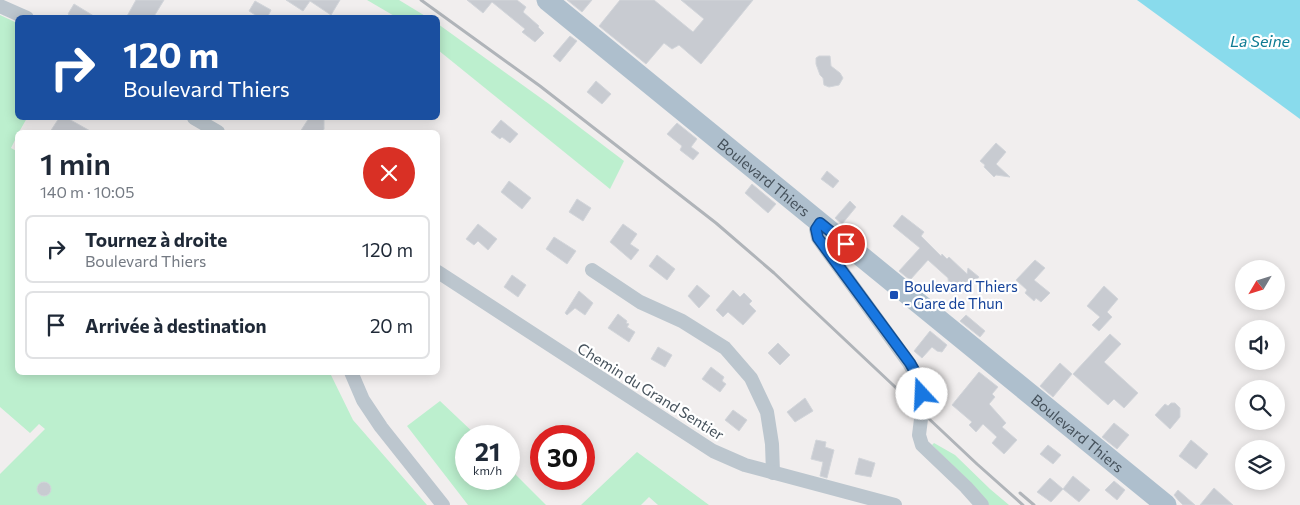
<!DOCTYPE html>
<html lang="fr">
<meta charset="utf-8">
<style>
body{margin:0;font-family:Commissioner,sans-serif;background:#f2f2f3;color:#1f2937;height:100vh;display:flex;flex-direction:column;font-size:19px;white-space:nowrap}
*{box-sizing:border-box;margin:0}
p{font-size:16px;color:#747a83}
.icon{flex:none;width:28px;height:28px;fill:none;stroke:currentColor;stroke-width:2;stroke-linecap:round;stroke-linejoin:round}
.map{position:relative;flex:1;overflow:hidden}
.details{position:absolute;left:15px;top:130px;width:425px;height:245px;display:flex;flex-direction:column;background:#fff;border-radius:8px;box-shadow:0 2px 12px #0003}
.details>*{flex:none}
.guide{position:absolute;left:15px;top:15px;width:425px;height:105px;border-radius:8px;box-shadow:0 2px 12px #0003;background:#1a4fa0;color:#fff;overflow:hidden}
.needle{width:32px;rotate:232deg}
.fabs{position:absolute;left:1235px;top:260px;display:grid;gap:10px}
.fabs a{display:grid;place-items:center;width:50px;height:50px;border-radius:50%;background:#fff;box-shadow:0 2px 12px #0003;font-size:25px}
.speed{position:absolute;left:455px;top:425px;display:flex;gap:10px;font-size:25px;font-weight:700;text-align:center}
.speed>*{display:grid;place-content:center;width:65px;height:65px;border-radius:50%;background:#fff;box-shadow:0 2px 12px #0003;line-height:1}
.speed small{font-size:12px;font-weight:400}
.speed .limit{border:8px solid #d22;background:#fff;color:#111}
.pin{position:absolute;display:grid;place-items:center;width:42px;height:42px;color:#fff;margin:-21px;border:2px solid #fff;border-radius:50%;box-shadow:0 1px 5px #0007}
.me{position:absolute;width:55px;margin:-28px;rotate:340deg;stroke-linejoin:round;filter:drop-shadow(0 0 4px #0008)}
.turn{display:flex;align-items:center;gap:18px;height:105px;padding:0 25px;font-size:22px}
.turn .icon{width:65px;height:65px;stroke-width:2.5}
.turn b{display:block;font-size:35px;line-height:42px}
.round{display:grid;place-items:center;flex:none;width:52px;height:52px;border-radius:26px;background:#f2f2f3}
.headline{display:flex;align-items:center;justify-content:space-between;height:85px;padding:0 25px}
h1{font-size:30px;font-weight:600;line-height:38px}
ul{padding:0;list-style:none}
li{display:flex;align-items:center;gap:15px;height:68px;margin:0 10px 8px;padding:0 15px;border:2px solid #e0e1e3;border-radius:8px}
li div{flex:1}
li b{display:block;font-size:19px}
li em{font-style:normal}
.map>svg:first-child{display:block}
</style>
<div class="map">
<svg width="1300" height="505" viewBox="0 0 1300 505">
<rect width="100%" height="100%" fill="#f1eeee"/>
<!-- green -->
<g fill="#bcefce">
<path d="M367,0h32l28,17h-31z"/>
<path d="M0,15l17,8 1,95h9l-8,14h-1l-1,4 -6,12 7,4v220l312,1 23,47 74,85h-427v-31l45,-45 -6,-5 -9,9 -30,-26z"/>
<path d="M438,24l111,80 75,57 -14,28 -172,-139z"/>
<path d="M440,401l37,35h-11v43h43v-11l37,37h-78l-61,-79z"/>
<path d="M934,443l21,12 35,34 19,16h-20l-22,-26 -35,-34z"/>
<path d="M637,452l72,53h-51l-9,-8 -8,8h-60z"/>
</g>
<!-- water -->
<path fill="#89dbec" d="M1137,0h163v119z"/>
<!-- building -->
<g fill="#c8cbd1" stroke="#d2d5da">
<path d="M136,0h28l-11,18h-27z"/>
<path d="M286,0h54l-9,15 -21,-14 -7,10z"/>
<path d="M467,0h50l9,7 -3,5 16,14 -1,1 6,6 -9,9 -13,-10 3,-3 -33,-27 -9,11z"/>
<path d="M567,0h25l-10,12z"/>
<path d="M620,0h34l39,32 11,-13 -23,-19h72l-52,64 -22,-19 -7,4 -8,-6 -18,21 -47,-38z"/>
<path d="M255,1l16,9 -4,8h-7l-11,-7z"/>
<path d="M74,4l23,14h-23l-6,-4z"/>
<path d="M570,36l7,5 -17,21 -7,-6z"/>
<path d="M819,56h11l1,10 9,7 3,5 -4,7 -10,2 -5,-2 -1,-7 -3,-3 -4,-11v-6z"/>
<path d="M596,81l15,13 -9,10 -15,-12z"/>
<path d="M59,118h8l25,14h-42z"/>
<path d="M309,118h15v11l-2,3h-22z"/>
<path d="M501,120l17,14 -8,9 -8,-6 -2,2 -9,-7z"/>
<path d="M677,123l20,16 -6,8 8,6 -6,7 -13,-10 2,-4 -15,-12z"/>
<path d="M996,143l10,9 -10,12 14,13 -14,-2 -2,2 -10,-10 1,-2 -5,-4z"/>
<path d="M827,171l12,10 -6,7 -12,-9z"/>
<path d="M509,181l22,17 -9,11 -21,-17z"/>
<path d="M752,184l24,20 -8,9 -23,-20z"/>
<path d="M577,199l14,9 -8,13 -14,-9z"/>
<path d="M850,201l6,6 -14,17 -7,-6z"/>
<path d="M902,215l22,17 -3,4 20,20 1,-2 5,5 2,-2 18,17 1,-6 11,9 -13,15 -8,-7 -9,1 -1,-8 -20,-18 -18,20 -11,-9 21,-23 -27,-22z"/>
<path d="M478,224l19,15 -9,11 -10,-9 -4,4 -8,-6z"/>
<path d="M623,224l14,10 -7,10 9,6 -8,10 -21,-18z"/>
<path d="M554,237l22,14 -9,13 -21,-15z"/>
<path d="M657,255l18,14 -8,11 -18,-14z"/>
<path d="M1035,260l10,8 -11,12 16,13 -9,9 -5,-4 -2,3 -9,-8 2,-3 -11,-10z"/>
<path d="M512,275l14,10 -8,12 -14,-10z"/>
<path d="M697,285l13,11 -11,12 -11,-12z"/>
<path d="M1104,286l14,13 -11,13 5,5 -13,14 -7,-6 8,-8 -13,-11z"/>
<path d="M733,290l7,7 4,-4 8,8 -3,3 7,7 -13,14 -15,-13 -5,5 -7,-7z"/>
<path d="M579,291l14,12 -8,12 -10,-7 -8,7 -2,-2z"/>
<path d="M618,314l9,7 -1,2 3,1 -2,3 8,5 -6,10 -21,-14z"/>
<path d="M966,315l19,16 -5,6 -20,-16z"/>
<path d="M930,331l17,14 -5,7 -5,-1 -5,-4 -10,11 -8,-7z"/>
<path d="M1110,334l11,10 -17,18 34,31 -14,15 -10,-9 -6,6 -35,-31z"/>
<path d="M778,343l12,12 -10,10 -12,-12z"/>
<path d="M658,347l14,8 -7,12 -14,-8z"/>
<path d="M1060,363l12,11 -19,23 -13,-11z"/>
<path d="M711,367l13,10 -2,4 4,3 -6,8 -18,-13z"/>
<path d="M979,372l19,15 -6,7 3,3 -6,7 17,19 -4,4 15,13 -13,14 -12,-11 5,-6 -14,-13 -7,8 -7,-7 3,-3 -20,-17z"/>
<path d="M805,398l8,13 -18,11 -8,-10z"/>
<path d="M1171,403h4l5,5v9l-10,12 -15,-14 10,-11 3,2z"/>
<path d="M733,410l14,10 -8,11 -14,-11z"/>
<path d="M1114,423l15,12 -12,14 -15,-12z"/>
<path d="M816,440l10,2 -1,5 9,3 -7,28 -7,-2 3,-14 -12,-3z"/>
<path d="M1191,440l17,14 -12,15 -17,-13z"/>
<path d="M1048,445l13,10 -8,9 -13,-10z"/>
<path d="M859,458l16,5 -4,14 -16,-3z"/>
<path d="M1073,476l17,14 -11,12 -16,-13z"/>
<path d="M1050,478l13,11 -12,13 -14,-10z"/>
<path d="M1114,481l11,9 -8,10 -12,-10z"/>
<circle cx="44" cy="489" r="7"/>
<path d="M1214,488l19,17h-33z"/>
<path d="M1178,490l17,15h-12l-5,-5 -4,-5z"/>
</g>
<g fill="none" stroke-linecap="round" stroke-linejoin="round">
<!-- minor -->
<g stroke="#bcc6ce" stroke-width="14">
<path d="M0,6l27,12"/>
<path d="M194,118l24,14"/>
<path d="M820,223l-4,6 2,9 91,125 12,22 2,18 -4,32 3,10 44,42 16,18"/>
<path d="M592,270l48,32 42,19 43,27 26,30 16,34 5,32 1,29"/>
<path d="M438,272l275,179 32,14 150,40"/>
<path d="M351,372l12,28 18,27 62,78"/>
</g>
<!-- primary -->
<path stroke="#aebfcd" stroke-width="21" id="s1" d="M547,0l619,505"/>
<!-- rail -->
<g stroke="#b0b4b9" stroke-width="3">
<path d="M421,0l119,86 176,137 58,50 203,191 46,41"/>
<path d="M1020,493l14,12"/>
</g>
</g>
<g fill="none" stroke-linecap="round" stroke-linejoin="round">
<!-- route casing -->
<g stroke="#104d92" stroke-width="12">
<path id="route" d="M846,244l-26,-21 -4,6 2,9 92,125 9,16 3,15"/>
</g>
<!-- route -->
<use href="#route" stroke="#1877e1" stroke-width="9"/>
</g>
<!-- markers -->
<rect fill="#1a4fb4" stroke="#fff" stroke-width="2" x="889" y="290" width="10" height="10" rx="2.5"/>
<g text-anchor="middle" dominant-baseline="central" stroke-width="4.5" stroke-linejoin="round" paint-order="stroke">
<!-- street labels -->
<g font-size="15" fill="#46525c" stroke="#fff">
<text stroke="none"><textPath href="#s1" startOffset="280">Boulevard Thiers</textPath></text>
<text transform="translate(651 391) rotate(32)">Chemin du Grand Sentier</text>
<text stroke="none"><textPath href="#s1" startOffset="685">Boulevard Thiers</textPath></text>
</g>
<!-- transit labels -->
<g font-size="15" fill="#164399" stroke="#fff" text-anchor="start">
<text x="904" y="286">Boulevard Thiers<tspan x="904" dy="17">- Gare de Thun</tspan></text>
</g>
<!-- water labels -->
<g font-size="16" font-style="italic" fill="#0d7b93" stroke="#fff">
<text x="1260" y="40">La Seine</text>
</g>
</g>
</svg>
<div class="fabs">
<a><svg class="needle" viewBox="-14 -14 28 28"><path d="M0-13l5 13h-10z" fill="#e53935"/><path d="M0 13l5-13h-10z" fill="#747a83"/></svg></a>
<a><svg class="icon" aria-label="sound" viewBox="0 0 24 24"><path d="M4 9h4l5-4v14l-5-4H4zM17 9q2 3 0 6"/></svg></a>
<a><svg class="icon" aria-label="search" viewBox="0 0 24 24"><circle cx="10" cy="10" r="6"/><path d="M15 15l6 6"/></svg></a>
<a><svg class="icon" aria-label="layers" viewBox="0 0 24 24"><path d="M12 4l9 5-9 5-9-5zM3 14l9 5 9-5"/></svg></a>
</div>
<div class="speed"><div>21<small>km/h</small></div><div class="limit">30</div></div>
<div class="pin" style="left:846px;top:244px;background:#d93025"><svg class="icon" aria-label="arrive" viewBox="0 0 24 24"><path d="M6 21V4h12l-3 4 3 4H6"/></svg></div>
<svg class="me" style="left:922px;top:394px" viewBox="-20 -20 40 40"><circle r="19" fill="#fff"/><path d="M0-13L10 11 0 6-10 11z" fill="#1877e1"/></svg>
<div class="guide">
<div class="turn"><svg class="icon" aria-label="right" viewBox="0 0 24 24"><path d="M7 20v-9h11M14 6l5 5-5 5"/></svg><div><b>120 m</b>Boulevard Thiers</div></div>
</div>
<section class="details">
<div class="headline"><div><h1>1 min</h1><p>140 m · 10:05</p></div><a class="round" style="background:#d93025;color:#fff"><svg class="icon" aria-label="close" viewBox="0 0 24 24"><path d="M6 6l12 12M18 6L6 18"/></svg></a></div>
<ul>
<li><svg class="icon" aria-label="right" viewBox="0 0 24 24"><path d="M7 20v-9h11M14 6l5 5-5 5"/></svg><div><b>Tournez à droite</b><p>Boulevard Thiers</p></div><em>120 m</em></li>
<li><svg class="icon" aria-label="arrive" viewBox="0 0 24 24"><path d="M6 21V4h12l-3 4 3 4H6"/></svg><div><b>Arrivée à destination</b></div><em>20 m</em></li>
</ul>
</section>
</div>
